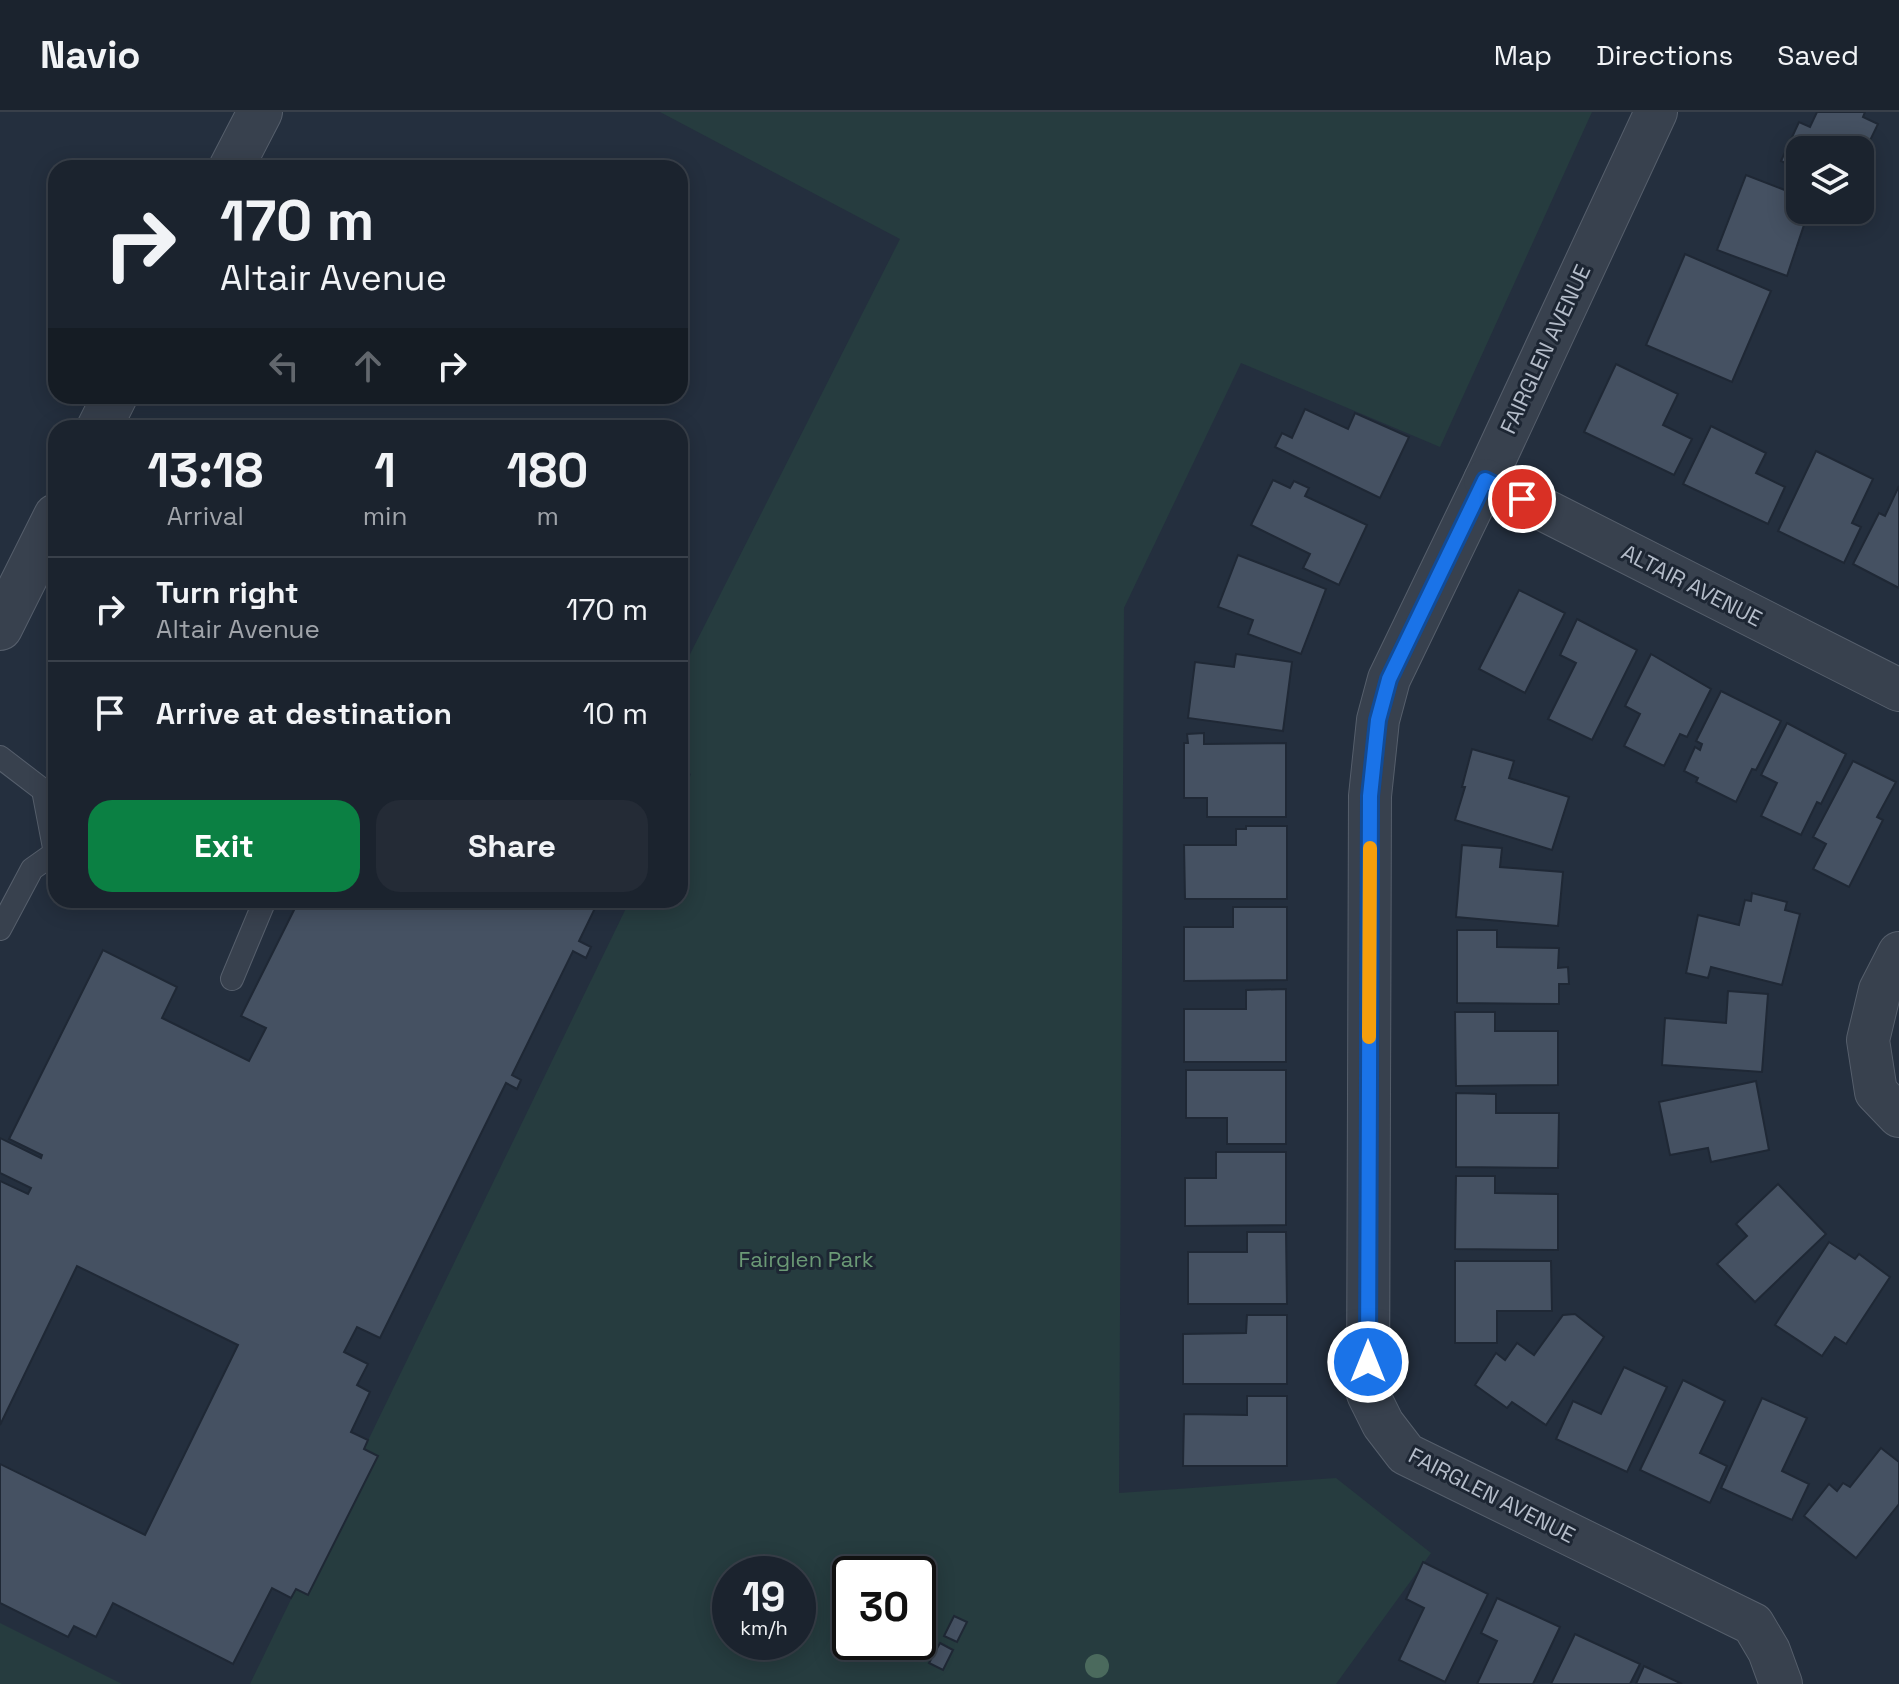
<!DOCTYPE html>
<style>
body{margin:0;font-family:"Space Grotesk",sans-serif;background:#242b36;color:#f1f3f6;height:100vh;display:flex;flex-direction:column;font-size:30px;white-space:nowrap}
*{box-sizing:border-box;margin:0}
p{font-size:26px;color:#a0a4aa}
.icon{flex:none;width:44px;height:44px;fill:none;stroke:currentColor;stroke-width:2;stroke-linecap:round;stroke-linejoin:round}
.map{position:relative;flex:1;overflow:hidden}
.details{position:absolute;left:48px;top:308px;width:640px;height:488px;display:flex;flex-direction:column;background:#1b232e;border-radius:24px;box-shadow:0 4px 20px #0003,0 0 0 2px #39404a}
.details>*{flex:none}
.guide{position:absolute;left:48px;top:48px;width:640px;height:244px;border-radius:24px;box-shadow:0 4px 20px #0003,0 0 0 2px #39404a;background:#1b232e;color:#f1f3f6;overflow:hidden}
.fabs{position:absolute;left:1786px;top:24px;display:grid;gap:16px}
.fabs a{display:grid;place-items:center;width:88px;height:88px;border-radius:16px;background:#1b232e;box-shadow:0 4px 20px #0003,0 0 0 2px #39404a;font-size:40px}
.speed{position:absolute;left:712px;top:1444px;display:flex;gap:16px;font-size:40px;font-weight:700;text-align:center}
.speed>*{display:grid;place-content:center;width:104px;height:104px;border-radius:50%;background:#1b232e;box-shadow:0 4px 20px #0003,0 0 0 2px #39404a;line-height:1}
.speed small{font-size:20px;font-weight:400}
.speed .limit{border:4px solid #111;border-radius:12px;background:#fff;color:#111}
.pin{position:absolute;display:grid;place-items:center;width:68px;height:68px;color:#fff;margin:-34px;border:4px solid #fff;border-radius:50%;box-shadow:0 2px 8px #0007}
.me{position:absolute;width:88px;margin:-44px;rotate:0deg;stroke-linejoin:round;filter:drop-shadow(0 0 6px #0008)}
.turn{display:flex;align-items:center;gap:28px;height:168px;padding:0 40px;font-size:36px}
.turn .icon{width:104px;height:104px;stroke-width:2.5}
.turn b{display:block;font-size:56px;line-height:68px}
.lanes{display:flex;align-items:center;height:76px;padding:0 40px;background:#0003;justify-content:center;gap:40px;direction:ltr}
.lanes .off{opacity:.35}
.eta{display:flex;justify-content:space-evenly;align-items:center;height:136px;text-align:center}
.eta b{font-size:48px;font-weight:600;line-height:56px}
.cta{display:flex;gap:16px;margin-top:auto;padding:16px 40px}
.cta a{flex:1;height:92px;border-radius:24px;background:#0b8043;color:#fff;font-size:32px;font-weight:600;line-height:92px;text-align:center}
.cta a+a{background:#242b36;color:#f1f3f6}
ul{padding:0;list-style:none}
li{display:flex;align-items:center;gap:24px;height:104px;padding:0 40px;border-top:2px solid #39404a}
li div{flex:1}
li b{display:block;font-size:30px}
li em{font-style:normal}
header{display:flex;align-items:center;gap:48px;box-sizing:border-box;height:112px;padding:0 40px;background:#1b232e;border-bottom:2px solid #39404a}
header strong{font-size:38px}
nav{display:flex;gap:44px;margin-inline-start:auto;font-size:28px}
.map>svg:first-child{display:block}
</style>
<header>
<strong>Navio</strong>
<nav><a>Map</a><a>Directions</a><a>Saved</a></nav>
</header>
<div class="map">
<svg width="1899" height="1572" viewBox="0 0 1899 1572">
<rect width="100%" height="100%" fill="#242f3e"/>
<!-- green -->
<g fill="#263c3f" fill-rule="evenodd">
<path d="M660,0h932l-152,335 -199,-84 -117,245 -5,885 217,-15 95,75 -95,131h-1086l380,-784h50v-102l11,-24 -11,-6v-94l220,-435zM730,1462h68v68h-68zM850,1462h68v68h-68z"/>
<path d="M0,1511l122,61h-122z"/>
</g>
<!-- building -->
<g fill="#455162" stroke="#1f2835" stroke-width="2">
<path d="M1817,0h48l-2,5 15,7 -14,29 -14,-7 -2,4h-48v20l-19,-9 18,-39 11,5z"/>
<path d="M1746,63l54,21v14h9l-22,66 -70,-26z"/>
<path d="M1685,142l86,37 -39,91 -86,-37z"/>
<path d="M1616,252l62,30 -15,31 29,14 -18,36 -90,-43z"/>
<path d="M1305,297l43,20 7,-16 54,24 -29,61 -105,-51 7,-14 10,5z"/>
<path d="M1711,314l55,27 -10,20 29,14 -17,37 -85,-40z"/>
<path d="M1816,339l57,28 -21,44 9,4 -17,36 -66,-32z"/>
<path d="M1273,368l17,8 4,-7 15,7 -4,8 62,29 -28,60 -36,-17 7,-14 -59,-29z"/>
<path d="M1899,374v102l-46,-24 26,-51 6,3z"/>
<path d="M1238,443l88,34 -25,65 -53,-20 5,-14 -35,-13z"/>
<path d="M1519,478l46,23 -40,80 -46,-24z"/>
<path d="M1577,507l60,31 -45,90 -44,-21 28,-56 -16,-8z"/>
<path d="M1236,542l56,8 -9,69 -95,-13 7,-56 39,5z"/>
<path d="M1651,542l60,35 -24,48 -7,-3 -16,32 -40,-20 16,-32 -15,-8z"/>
<path d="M1721,579l60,30 -25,49 -4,-1 -16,33 -40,-20 2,-4 -14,-7 11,-24 5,3 2,-6 -6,-3z"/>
<path d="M1787,611l59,31 -25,50 -4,-2 -16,33 -40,-19 16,-33 -16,-8z"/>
<path d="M1204,621v11l82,-1v74h-79v-19h-23v-55h4l-1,-9z"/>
<path d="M1472,637l42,12 -5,17 60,19 -17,53 -97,-30 10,-33h-3z"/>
<path d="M1853,649l43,21 -19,35 6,3 -34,67 -36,-18 13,-25 -13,-7z"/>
<path d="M1246,714h41v73h-102l-1,-54h52v-16h10z"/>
<path d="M1462,733l40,3 -2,19 63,5 -5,54 -102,-9z"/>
<path d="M1752,781l35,9 -2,8 15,4 -18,71 -71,-18 -3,11 -22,-5 12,-58 41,10 6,-25 6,1z"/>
<path d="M299,788h300l-20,41 12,6 -5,11 -13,-7 -61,124 9,5 -4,9 -11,-6 -126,255 -23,-11 -13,25 24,12 -11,21 13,7 -19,40 17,8 -4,9 14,7 -70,139 -12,-6 -5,9 -19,-10 -39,76 -120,-61 -17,34 -22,-11 -6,11 -68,-34v-139l145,71 93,-190 -161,-79 -77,159v-244l28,13 3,-6 -31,-15v-35l41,20 1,-3 -33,-16 94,-189 74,37 -15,31 87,43 17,-33 -25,-12z"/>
<path d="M1233,795h54v73l-103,1v-54h49z"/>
<path d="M1457,818h40v17l62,1 -1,20 10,-1 1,17h-10v20l-102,-1z"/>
<path d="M1286,877v73h-102v-53h62v-19z"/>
<path d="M1728,879l40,3 -6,78 -100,-7 3,-47 61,5z"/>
<path d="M1455,900h40v19h63v54l-102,1z"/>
<path d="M1186,958h100v74h-59v-26h-41z"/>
<path d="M1756,969l13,69 -58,12 -3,-14 -38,7 -11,-53z"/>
<path d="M1456,981l40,1v19h63l-1,55 -102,-1z"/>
<path d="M1216,1040h70v73l-101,1v-48h31z"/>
<path d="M1456,1064h39v17l63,1v56l-103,-1z"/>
<path d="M1778,1072l48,50 -71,68 -38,-38 30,-28 -11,-12z"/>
<path d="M1247,1120h39l1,72h-99v-52h59z"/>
<path d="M1829,1130l26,17 4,-5 31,23 -44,67 -11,-7 -13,19 -47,-31z"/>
<path d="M1455,1149h96l1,50h-55v32h-42z"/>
<path d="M1575,1202l29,23 -58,88 -34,-23 -5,6 -32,-23 21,-32 9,7 12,-17 17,12 29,-40z"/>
<path d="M1247,1203h40v69h-104v-50l63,-1z"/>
<path d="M1624,1255l43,20 -40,85 -71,-33 17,-38 28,13z"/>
<path d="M1683,1268l42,21 -25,52 27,13 -17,37 -70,-33z"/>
<path d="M1247,1284h40v70h-104l1,-52 63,1z"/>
<path d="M1762,1286l45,20 -25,53 27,13 -17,36 -71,-32z"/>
<path d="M1881,1336l18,14v42l-43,54 -52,-42 25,-32 8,7 6,-8 7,4z"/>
<path d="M1423,1450l65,32 -43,88 -46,-22 25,-52 -18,-9z"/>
<path d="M1497,1486l63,29 -27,57h-56l20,-43 -16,-8z"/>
<path d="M954,1504l13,6 -10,20 -13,-6z"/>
<path d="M1575,1522l65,30 -10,20h-79z"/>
<path d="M940,1531l13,7 -10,20 -14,-7z"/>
<path d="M1644,1554l38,18h-46z"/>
</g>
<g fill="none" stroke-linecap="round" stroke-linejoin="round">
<!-- service casing -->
<g stroke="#565f6c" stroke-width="24">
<g id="service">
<path d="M0,645l43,33 12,63"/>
<path d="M0,817l32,-60 24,-17"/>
<path d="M232,867l33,-79"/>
</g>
</g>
<!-- minor casing -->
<g stroke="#565f6c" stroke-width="44">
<g id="minor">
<path d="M1656,0l-171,368 -96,199 -11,41 -8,76 -2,598 15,30 23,30 347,170 16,27 12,33"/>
<path d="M1485,368l414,210"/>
<path d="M1899,841l-19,37 -12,50 8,52 23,24"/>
</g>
</g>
<!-- tertiary casing -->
<g stroke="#565f6c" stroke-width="46">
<g id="tertiary">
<path d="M231,56l29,-56"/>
<path d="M99,316l16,-32"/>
<path d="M0,516l56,-112"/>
</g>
</g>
<!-- service -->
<use href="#service" stroke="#38414e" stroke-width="22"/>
<!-- minor -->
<use href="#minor" stroke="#38414e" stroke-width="42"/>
<!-- tertiary -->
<use href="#tertiary" stroke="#38414e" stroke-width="44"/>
</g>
<!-- trees -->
<circle fill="#4b6a5d" cx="1097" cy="1554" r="12"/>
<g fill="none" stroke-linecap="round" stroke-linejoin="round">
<!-- route casing -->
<g stroke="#114b97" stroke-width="20">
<path id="route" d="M1368,1250l2,-566 8,-76 11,-41 96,-199 37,19"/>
</g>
<!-- route -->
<use href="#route" stroke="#1a73e8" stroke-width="14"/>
<!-- slow -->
<path stroke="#f59e0b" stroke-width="14" d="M1369,925l1,-189"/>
</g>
<g text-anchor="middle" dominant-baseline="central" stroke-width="6" stroke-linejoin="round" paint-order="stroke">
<!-- street labels -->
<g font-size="22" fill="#b4bcc9" stroke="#1d2633">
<text transform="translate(1545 237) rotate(-65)">FAIRGLEN AVENUE</text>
<text transform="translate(1692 473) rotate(27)">ALTAIR AVENUE</text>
<text transform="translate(1492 1383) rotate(27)">FAIRGLEN AVENUE</text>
</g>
<!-- park labels -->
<g font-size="22" fill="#6b9a76" stroke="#1d2633">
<text x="806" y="1147">Fairglen Park</text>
</g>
</g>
</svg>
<div class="fabs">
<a><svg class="icon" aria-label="layers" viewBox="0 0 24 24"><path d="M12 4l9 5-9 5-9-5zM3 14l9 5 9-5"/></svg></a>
</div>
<div class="speed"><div>19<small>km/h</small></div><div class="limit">30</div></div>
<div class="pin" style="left:1522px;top:387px;background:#d93025"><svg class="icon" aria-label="arrive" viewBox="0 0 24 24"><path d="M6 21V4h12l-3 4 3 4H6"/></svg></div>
<svg class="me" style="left:1368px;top:1250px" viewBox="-20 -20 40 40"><circle r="17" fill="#1a73e8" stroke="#fff" stroke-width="3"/><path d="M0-11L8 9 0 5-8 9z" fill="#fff"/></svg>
<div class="guide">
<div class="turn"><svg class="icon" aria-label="right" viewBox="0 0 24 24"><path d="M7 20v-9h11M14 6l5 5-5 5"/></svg><div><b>170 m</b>Altair Avenue</div></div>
<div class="lanes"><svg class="icon off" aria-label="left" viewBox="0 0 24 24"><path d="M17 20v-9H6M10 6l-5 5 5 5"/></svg><svg class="icon off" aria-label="ahead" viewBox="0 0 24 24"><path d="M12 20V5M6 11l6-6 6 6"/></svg><svg class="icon" aria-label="right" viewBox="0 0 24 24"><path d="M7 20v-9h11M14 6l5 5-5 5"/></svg></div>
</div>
<section class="details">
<div class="eta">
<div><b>13:18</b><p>Arrival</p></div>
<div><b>1</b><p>min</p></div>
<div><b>180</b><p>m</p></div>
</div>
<ul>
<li><svg class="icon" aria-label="right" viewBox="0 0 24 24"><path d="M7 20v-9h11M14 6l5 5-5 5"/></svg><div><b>Turn right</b><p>Altair Avenue</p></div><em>170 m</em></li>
<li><svg class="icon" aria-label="arrive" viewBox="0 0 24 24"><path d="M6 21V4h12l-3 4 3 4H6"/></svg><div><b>Arrive at destination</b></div><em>10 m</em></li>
</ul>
<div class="cta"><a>Exit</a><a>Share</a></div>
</section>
</div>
